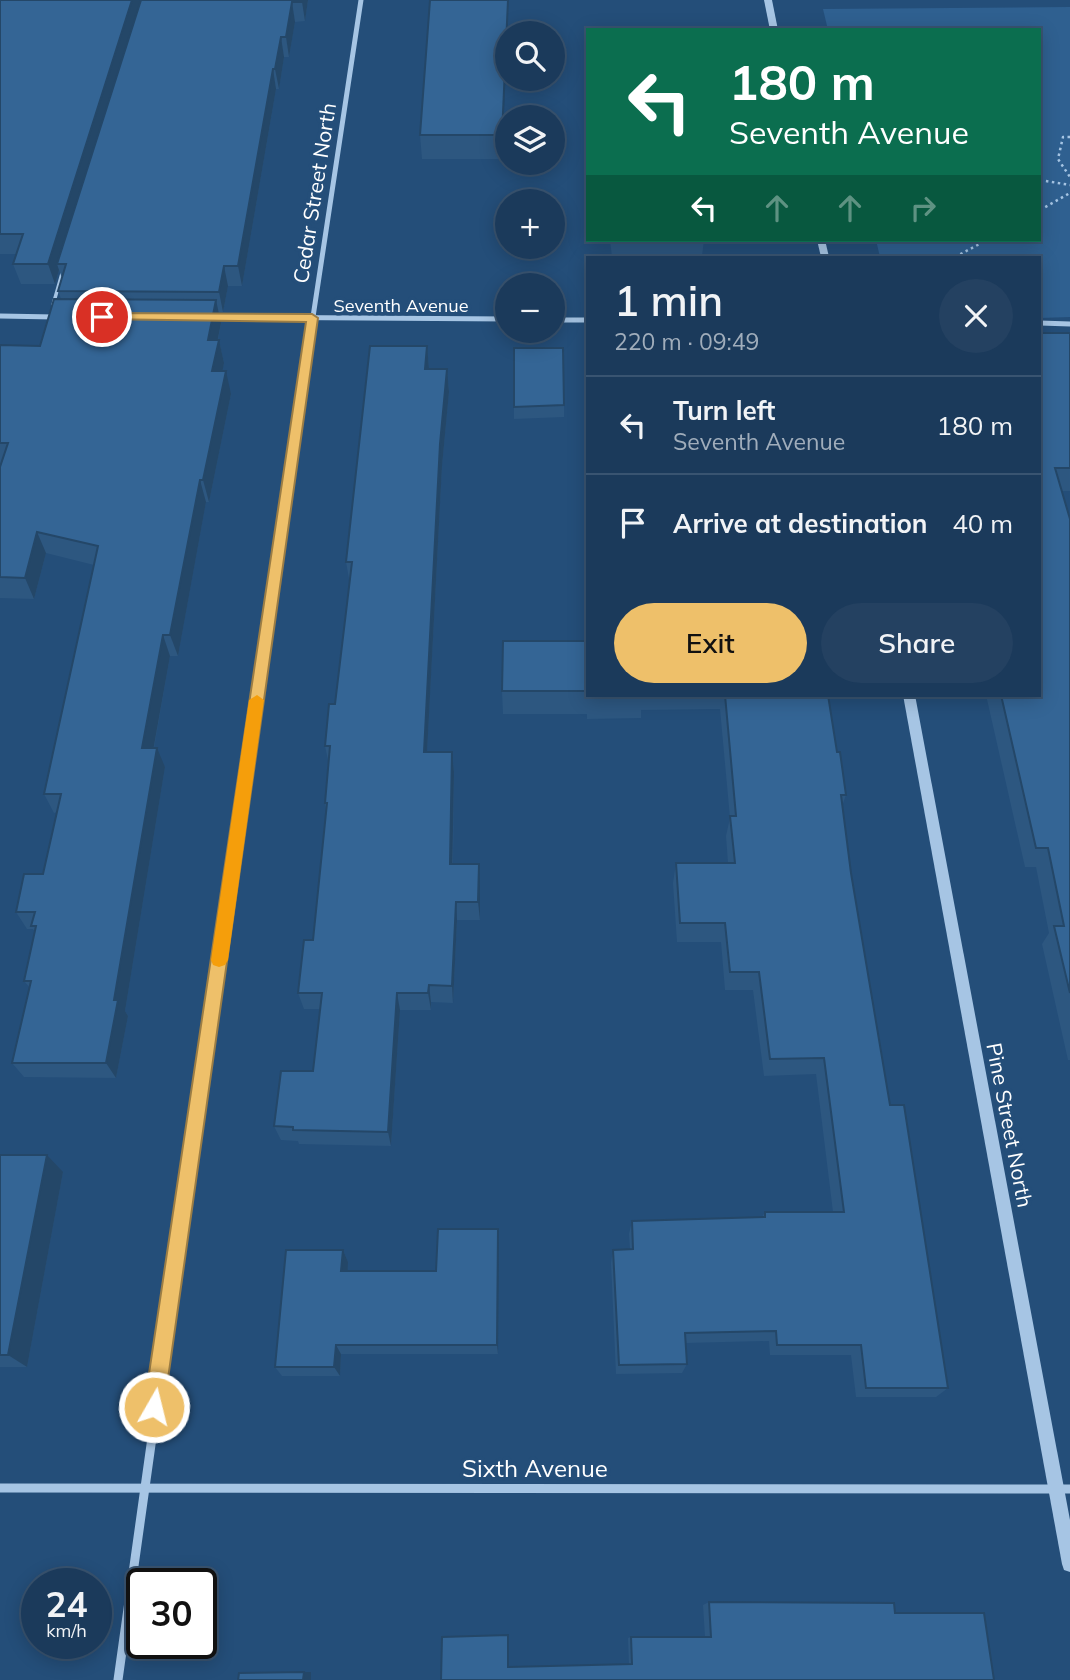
<!DOCTYPE html>
<meta charset="utf-8">
<style>
body{margin:0;font-family:Mulish,sans-serif;background:#244161;color:#f1f3f6;height:100vh;display:flex;flex-direction:column;font-size:26px;white-space:nowrap}
*{box-sizing:border-box;margin:0}
p{font-size:23px;color:#a0adbb}
.icon{flex:none;width:38px;height:38px;fill:none;stroke:currentColor;stroke-width:2;stroke-linecap:round;stroke-linejoin:round}
.map{position:relative;flex:1;overflow:hidden}
.drawer{position:absolute;left:586px;top:256px;width:455px;height:441px;display:flex;flex-direction:column;background:#1b3a5b;border-radius:0px;box-shadow:0 4px 18px #0003,0 0 0 2px #395471}
.drawer>*{flex:none}
.top-card{position:absolute;left:586px;top:28px;width:455px;height:214px;border-radius:0px;box-shadow:0 4px 18px #0003,0 0 0 2px #395471;background:#0b6e4f;color:#fff;overflow:hidden}
.tools{position:absolute;left:495px;top:21px;display:grid;gap:14px}
.tools a{display:grid;place-items:center;width:70px;height:70px;border-radius:50%;background:#1b3a5b;box-shadow:0 4px 18px #0003,0 0 0 2px #395471;font-size:35px}
.speed{position:absolute;left:21px;top:1568px;display:flex;gap:14px;font-size:35px;font-weight:700;text-align:center}
.speed>*{display:grid;place-content:center;width:91px;height:91px;border-radius:50%;background:#1b3a5b;box-shadow:0 4px 18px #0003,0 0 0 2px #395471;line-height:1}
.speed small{font-size:18px;font-weight:400}
.speed .limit{border:4px solid #111;border-radius:10px;background:#fff;color:#111}
.pin{position:absolute;display:grid;place-items:center;width:60px;height:60px;color:#fff;margin:-30px;border:4px solid #fff;border-radius:50%;box-shadow:0 2px 7px #0007}
.me{position:absolute;width:77px;margin:-38px;rotate:8deg;stroke-linejoin:round;filter:drop-shadow(0 0 5px #0008)}
.turn{display:flex;align-items:center;gap:24px;height:147px;padding:0 28px;font-size:32px}
.turn .icon{width:91px;height:91px;stroke-width:2.5}
.turn b{display:block;font-size:49px;line-height:60px}
.lanes{display:flex;align-items:center;height:66px;padding:0 28px;background:#0003;justify-content:center;gap:35px;direction:ltr}
.lanes .off{opacity:.35}
.round{display:grid;place-items:center;flex:none;width:74px;height:74px;border-radius:37px;background:#244161}
.overview{display:flex;align-items:center;justify-content:space-between;height:119px;padding:0 28px}
h1{font-size:42px;font-weight:600;line-height:52px}
.button{display:flex;gap:14px;margin-top:auto;padding:14px 28px}
.button a{flex:1;height:80px;border-radius:42px;background:#eec06a;color:#111;font-size:28px;font-weight:600;line-height:80px;text-align:center}
.button a+a{background:#244161;color:#f1f3f6}
ul{padding:0;list-style:none}
li{display:flex;align-items:center;gap:21px;height:98px;padding:0 28px;border-top:2px solid #395471}
li div{flex:1}
li b{display:block;font-size:26px}
li em{font-style:normal}
.map>svg:first-child{display:block}
</style>
<div class="map">
<svg width="1070" height="1680" viewBox="0 0 1070 1680">
<rect width="100%" height="100%" fill="#244e79"/>
<!-- green -->
<path fill="#2f6090" d="M1070,7v310l-30,1v-61h-160l-4,-17h164v-210h-212l-5,-21z"/>
<g fill="none" stroke-linecap="round" stroke-linejoin="round">
<!-- path -->
<g stroke="#a6c5e4" stroke-width="2.5" stroke-dasharray="2.5 3.5" stroke-linecap="butt">
<path d="M1070,137h-7l-5,22 12,18"/>
<path d="M1040,180l30,5"/>
<path d="M1040,210l30,-17"/>
<path d="M955,257l32,-17"/>
</g>
<!-- service -->
<path stroke="#a6c5e4" stroke-width="3.5" d="M53,305l10,-35"/>
<!-- minor-far2 -->
<g stroke="#a6c5e4" stroke-width="5">
<path d="M0,316l55,1"/>
<path d="M211,317l297,2"/>
<path d="M553,320h35"/>
<path d="M1040,323l30,1"/>
<path d="M298,416l63,-416"/>
</g>
<!-- minor-far1 -->
<path stroke="#a6c5e4" stroke-width="6" d="M219,962l79,-548"/>
<!-- minor -->
<g stroke="#a6c5e4" stroke-width="9">
<path d="M0,1488l1070,1"/>
<path d="M118,1680l101,-720"/>
</g>
<!-- tertiary -->
<g fill="#a6c5e4" fill-rule="evenodd">
<path d="M764,0h8l6,30h-8z"/>
<path d="M817,240h8l4,17h-8z"/>
<path d="M903,695h12l155,825v52l-6,-2 -2,-6z"/>
</g>
</g>
<!-- wall -->
<g fill="#2d5780">
<path d="M0,0h308l-3,21 -10,1 -6,35h-5l-5,32h-3l-34,197h-14l-5,26h-4l2,11 -3,17h1l5,23 -2,8 9,23 -22,108h-3l-28,154h-8l-16,92 11,19 -40,244 3,5 -12,62 -92,-1 -12,-14 18,-75 -6,-7 11,-49 -2,-3h-6l-11,-17 27,-38 14,-62 -3,1 -10,-19 50,-229 -48,-12 -12,46 -34,-1v-253l40,1 21,-47 -3,-8 4,-13 -3,-8 -4,14h-34l-8,-20 3,-10h-16z"/>
<path d="M430,0h78l-6,159h-80l-2,-24z"/>
<path d="M610,240h94l-2,16 -90,1z"/>
<path d="M1040,333h30v158h-8l8,28v541h-2l-26,-116 7,-11 -13,-66h-11l-39,-172h54z"/>
<path d="M427,346l2,23h18l2,23 -7,74 -15,286h25l2,20 -1,92 27,18v38h-23l-4,83 -22,-1v8h-31l-9,136 -92,-2 -1,-3 -17,-1 -7,-14 39,-55 7,-62h-16l-6,-16 15,-53 13,-130 -1,-7 3,-43 -3,-14 10,-42 15,-120 -4,-22z"/>
<path d="M514,348l50,57v12l-50,2z"/>
<path d="M588,565v130h240l9,57 9,43 -4,11 9,67 39,232 58,283 -12,9h-80l-5,-42h-81l-1,-14 -84,2 2,21 -5,9 -66,1 -5,-111 2,-13 17,-1 -1,-15 3,-13 130,-4 3,-5h68l-17,-138 -52,2 -11,-86h-28l-4,-48h-44l-4,-59 3,-20h52l-2,-27 4,-18 -10,-109 -79,1v8l-54,1v-5h-84l-1,-23 86,-50z"/>
<path d="M0,1155l63,17 -36,195h-27z"/>
<path d="M498,1229l1,12 -1,113h-157l-1,22h-58l-7,-9 68,-117 5,12 -1,9h89z"/>
<path d="M709,1602l186,11 99,67h-553l68,-43v30l120,-2 -1,-27 3,-1h74l-2,-32z"/>
</g>
<!-- shaded-wall -->
<g fill="#244768">
<path d="M132,0h10l-85,264 2,6 -4,14 -7,-20z"/>
<path d="M302,0h6l-3,21 -3,-19z"/>
<path d="M508,0v14l-6,145v-24z"/>
<path d="M292,2l3,20 -6,35 -3,-20z"/>
<path d="M281,37l3,20 -5,32 -4,-20z"/>
<path d="M273,69l3,20 -34,197 -4,-20z"/>
<path d="M224,266l4,20 -5,26 -4,-20z"/>
<path d="M216,300l5,23 -8,40 -5,-23z"/>
<path d="M219,340l5,23 -6,30 -6,-22z"/>
<path d="M427,346l2,23h-4z"/>
<path d="M447,369l2,23 -7,74 -16,306 -2,-20 16,-308z"/>
<path d="M226,371l5,23 -22,108 -6,-22z"/>
<path d="M200,480l6,22 -28,154 -8,-21z"/>
<path d="M37,532l9,21 -12,46 -9,-21z"/>
<path d="M163,635l7,21 -20,112 -8,-20z"/>
<path d="M157,748l8,19 -40,244 3,5 -12,62 -10,-15 8,-63z"/>
<path d="M452,752l2,20 -2,110 -2,-18z"/>
<path d="M479,864l1,18v38l-2,-18z"/>
<path d="M456,902l1,18 -4,83 -1,-17z"/>
<path d="M429,985l2,17v8l-3,-17z"/>
<path d="M397,993l3,17 -9,136 -3,-14z"/>
<path d="M47,1155l16,17 -36,195 -19,-12z"/>
<path d="M498,1229l1,12 -1,113 -1,-9z"/>
<path d="M343,1250l5,12 -1,21 -6,-12z"/>
<path d="M336,1345l5,9 -1,22 -6,-9z"/>
<path d="M304,1672h7v8h-8z"/>
</g>
<!-- building -->
<g fill="#346595" stroke="#244768" stroke-width="2">
<path d="M0,0h132l-84,264h-35l10,-30h-23z"/>
<path d="M141,0h161v2h-10l-6,35h-5l-6,32h-2l-35,197h-14l-5,26 -161,-1 8,-27h-9z"/>
<path d="M430,0h78l-6,135h-82z"/>
<rect x="624" y="29" width="80" height="1"/>
<path d="M54,299l162,1 -8,40h11l-7,31h14l-23,109h-3l-30,155h-7l-21,113h15l-43,252h4l-12,63h-94l19,-82h-7l12,-55h-5l4,-14h-19l8,-38h19l18,-80h-17l54,-248 -61,-14 -12,46 -25,-1v-110l8,-24h-8v-98l40,1z"/>
<path d="M1040,333h30v135h-15l15,51v474l-16,-67h10l-16,-78h-12l-35,-153h39z"/>
<path d="M370,346h57l-2,23h22l-7,75 -16,308h28l-2,112h29l-1,38h-22l-4,84 -23,-1 -1,8h-31l-9,139 -95,-2v-3l-19,-1 7,-55h32l9,-78h-24l6,-53h9l14,-137h-2l5,-57h-5l4,-42h6l17,-142h-6z"/>
<path d="M514,348h49l1,57 -50,2z"/>
<path d="M503,641h85v50h-86z"/>
<rect x="588" y="695" width="55" height="1"/>
<path d="M725,695h103l9,57h3l6,43h-5l10,78 39,232h14l44,283h-82l-5,-43h-84l-1,-14 -91,2 2,31 -68,1 -6,-115 20,-1 -1,-28 133,-4v-5h79l-20,-154 -54,1 -11,-87h-29l-5,-49h-45l-4,-60h59l-5,-47h6z"/>
<path d="M0,1155h47l-39,200h-8z"/>
<path d="M438,1229h60l-1,116h-161l-2,22h-59l11,-117h57l-2,21h95z"/>
<path d="M709,1602l185,1 1,10h89l10,67h-553l1,-43 66,-2v32l124,-3 -1,-27h80z"/>
<path d="M304,1672l-1,8h-65l1,-7z"/>
</g>
<!-- route -->
<path fill="#eec06a" stroke="#9b7d45" stroke-width="2" d="M102,313l210,1 6,4 -154,1089 -3,7 -7,3 -7,-3 -3,-7 162,-1085 -208,-3v-5z"/>
<!-- slow -->
<path fill="#f59e0b" d="M257,695l7,5 -36,260 -3,5 -6,2 -6,-2 -2,-5 38,-260z"/>
<g text-anchor="middle" dominant-baseline="central" stroke-width="7" stroke-linejoin="round" paint-order="stroke">
<!-- far-street labels -->
<g font-size="18" fill="#fff" stroke="#244e79">
<text x="401" y="305">Seventh Avenue</text>
</g>
<!-- street labels -->
<g font-size="21" fill="#fff" stroke="#244e79">
<text transform="translate(314 193) rotate(-81)">Cedar Street North</text>
<text transform="translate(1010 1125) rotate(79)">Pine Street North</text>
</g>
<!-- near-street labels -->
<g font-size="24" fill="#fff" stroke="#244e79">
<text x="535" y="1468">Sixth Avenue</text>
</g>
</g>
</svg>
<div class="tools">
<a><svg class="icon" aria-label="search" viewBox="0 0 24 24"><circle cx="10" cy="10" r="6"/><path d="M15 15l6 6"/></svg></a>
<a><svg class="icon" aria-label="layers" viewBox="0 0 24 24"><path d="M12 4l9 5-9 5-9-5zM3 14l9 5 9-5"/></svg></a>
<a>+</a>
<a>−</a>
</div>
<div class="speed"><div>24<small>km/h</small></div><div class="limit">30</div></div>
<div class="pin" style="left:102px;top:317px;background:#d93025"><svg class="icon" aria-label="arrive" viewBox="0 0 24 24"><path d="M6 21V4h12l-3 4 3 4H6"/></svg></div>
<svg class="me" style="left:154px;top:1407px" viewBox="-20 -20 40 40"><circle r="17" fill="#eec06a" stroke="#fff" stroke-width="3"/><path d="M0-11L8 9 0 5-8 9z" fill="#fff"/></svg>
<div class="top-card">
<div class="turn"><svg class="icon" aria-label="left" viewBox="0 0 24 24"><path d="M17 20v-9H6M10 6l-5 5 5 5"/></svg><div><b>180 m</b>Seventh Avenue</div></div>
<div class="lanes"><svg class="icon" aria-label="left" viewBox="0 0 24 24"><path d="M17 20v-9H6M10 6l-5 5 5 5"/></svg><svg class="icon off" aria-label="ahead" viewBox="0 0 24 24"><path d="M12 20V5M6 11l6-6 6 6"/></svg><svg class="icon off" aria-label="ahead" viewBox="0 0 24 24"><path d="M12 20V5M6 11l6-6 6 6"/></svg><svg class="icon off" aria-label="right" viewBox="0 0 24 24"><path d="M7 20v-9h11M14 6l5 5-5 5"/></svg></div>
</div>
<section class="drawer">
<div class="overview"><div><h1>1 min</h1><p>220 m · 09:49</p></div><a class="round"><svg class="icon" aria-label="close" viewBox="0 0 24 24"><path d="M6 6l12 12M18 6L6 18"/></svg></a></div>
<ul>
<li><svg class="icon" aria-label="left" viewBox="0 0 24 24"><path d="M17 20v-9H6M10 6l-5 5 5 5"/></svg><div><b>Turn left</b><p>Seventh Avenue</p></div><em>180 m</em></li>
<li><svg class="icon" aria-label="arrive" viewBox="0 0 24 24"><path d="M6 21V4h12l-3 4 3 4H6"/></svg><div><b>Arrive at destination</b></div><em>40 m</em></li>
</ul>
<div class="button"><a>Exit</a><a>Share</a></div>
</section>
</div>
